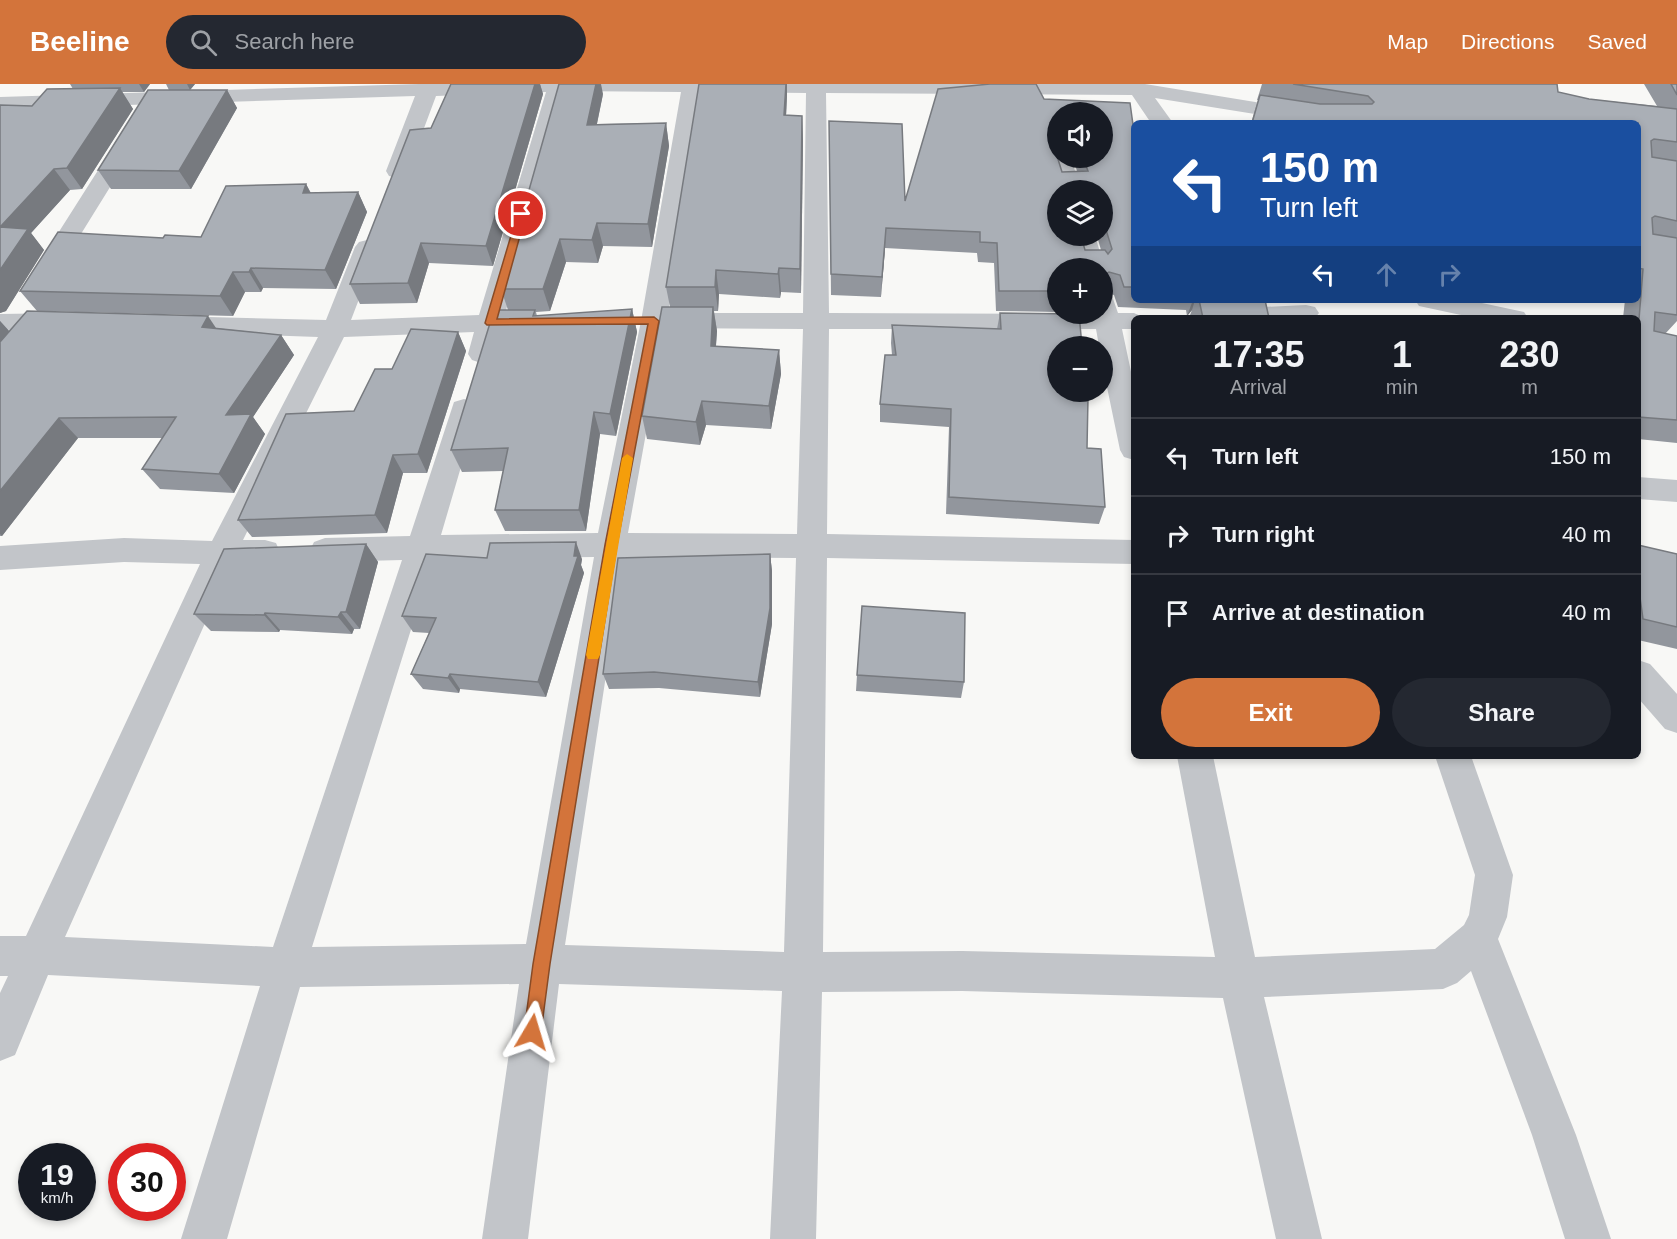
<!DOCTYPE html>
<meta charset="utf-8">
<style>
body{margin:0;font-family:Arial,sans-serif;background:#242831;color:#f1f3f6;height:100vh;display:flex;flex-direction:column;font-size:22px;white-space:nowrap}
*{box-sizing:border-box;margin:0}
p{font-size:20px;color:#9ea1a6}
.icon{flex:none;width:33px;height:33px;fill:none;stroke:currentColor;stroke-width:2;stroke-linecap:round;stroke-linejoin:round}
.map{position:relative;flex:1;overflow:hidden}
.sheet{position:absolute;left:1131px;top:231px;width:510px;height:444px;display:flex;flex-direction:column;background:#171b24;border-radius:9px;box-shadow:0 3px 9px #0003}
.sheet>*{flex:none}
.hud{position:absolute;left:1131px;top:36px;width:510px;height:183px;border-radius:9px;box-shadow:0 3px 9px #0003;background:#1a4fa0;color:#fff;overflow:hidden}
.buttons{position:absolute;left:1047px;top:18px;display:grid;gap:12px}
.buttons a{display:grid;place-items:center;width:66px;height:66px;border-radius:50%;background:#171b24;box-shadow:0 3px 9px #0003;font-size:30px}
.speed{position:absolute;left:18px;top:1059px;display:flex;gap:12px;font-size:30px;font-weight:700;text-align:center}
.speed>*{display:grid;place-content:center;width:78px;height:78px;border-radius:50%;background:#171b24;box-shadow:0 3px 9px #0003;line-height:1}
.speed small{font-size:15px;font-weight:400}
.speed .limit{border:9px solid #d22;background:#fff;color:#111}
.pin{position:absolute;display:grid;place-items:center;width:51px;height:51px;color:#fff;margin:-26px;border:3px solid #fff;border-radius:50%;box-shadow:0 2px 6px #0007}
.me{position:absolute;width:66px;margin:-33px;rotate:7deg;stroke-linejoin:round;filter:drop-shadow(0 0 4px #0008)}
.turn{display:flex;align-items:center;gap:21px;height:126px;padding:0 30px;font-size:27px}
.turn .icon{width:78px;height:78px;stroke-width:2.5}
.turn b{display:block;font-size:42px;line-height:51px}
.lanes{display:flex;align-items:center;height:57px;padding:0 30px;background:#0003;justify-content:center;gap:30px;direction:ltr}
.lanes .off{opacity:.35}
.eta{display:flex;justify-content:space-evenly;align-items:center;height:102px;text-align:center}
.eta b{font-size:36px;font-weight:700;line-height:42px}
.cta{display:flex;gap:12px;margin-top:auto;padding:12px 30px}
.cta a{flex:1;height:69px;border-radius:36px;background:#d3743b;color:#fff;font-size:24px;font-weight:700;line-height:69px;text-align:center}
.cta a+a{background:#242831;color:#f1f3f6}
ul{padding:0;list-style:none}
li{display:flex;align-items:center;gap:18px;height:78px;padding:0 30px;border-top:2px solid #363941}
li div{flex:1}
li b{display:block;font-size:22px}
li em{font-style:normal}
header{display:flex;align-items:center;gap:36px;box-sizing:border-box;height:84px;padding:0 30px;background:#d3743b;color:#fff}
header strong{font-size:28px}
nav{display:flex;gap:33px;margin-inline-start:auto;font-size:21px}
.search{width:420px;height:54px;background:#242831;display:flex;align-items:center;gap:15px;box-sizing:border-box;padding:0 21px;border-radius:33px;color:#9ea1a6;font-size:22px}
.map>svg:first-child{display:block}
</style>
<header>
<strong>Beeline</strong>
<div class="search"><svg class="icon" aria-label="search" viewBox="0 0 24 24"><circle cx="10" cy="10" r="6"/><path d="M15 15l6 6"/></svg>Search here</div>
<nav><a>Map</a><a>Directions</a><a>Saved</a></nav>
</header>
<div class="map">
<svg width="1677" height="1155" viewBox="0 0 1677 1155">
<rect width="100%" height="100%" fill="#f8f8f6"/>
<g fill="none" stroke-linecap="round" stroke-linejoin="round">
<!-- minor -->
<g fill="#c2c5c9" fill-rule="evenodd">
<path d="M419,0h726l213,35 4,4h-51l-156,-25 18,25h-22l-19,-28 -306,-2 3,220 273,1 1,-20 9,2 6,17h16l11,5h-11v11h-12l12,57v74l-10,-3 -4,-7 -18,-87v-17h-3l-3,-17h-267l-2,205 307,6v24l-307,-6 -4,394 139,-1 253,6 -38,-201h36l42,201 180,-8 29,-24 5,-10 6,-40 -40,-119h36l42,119 -6,42 -9,22 78,196 35,104h-46l-33,-104 -61,-164 -14,12 -14,6 -179,8 58,242h-46l-53,-241 -261,-7 -140,1 -6,247h-46l12,-248 -223,-7 -31,255h-46l37,-255 -219,3 -73,252h-46l79,-253 -212,-11 -33,80 -15,6v-68l8,-17h-8v-40h26l174,-372 -76,-2 -124,8v-24l124,-8 88,3 106,-204 -148,-5 -9,-2 -4,-6 4,-6 9,-2 156,4 29,-73 4,-5 8,-2 8,2 4,5 -28,73 128,-5 67,-223 -110,4 -28,75 -3,5 -8,2 -8,-2 -3,-5 29,-75 -415,13v-12zM566,7l115,1 -40,229 -43,212 -157,2 37,-126 -4,-7 -10,-3 -10,3 -44,134 -85,2 -11,4 -4,8 4,8 11,4 77,-2 -129,387 -208,-10 166,-372 34,-1 11,-3 4,-9 -4,-9 -11,-3h-22l101,-203 130,-5 -6,22 4,6 9,3 9,-3 10,-29 20,-3 4,-6 -4,-6 -15,-2zM702,8l104,1 -3,220h-135zM665,244l138,1 -6,205 -169,-1zM594,473l-68,387 -214,3 121,-388zM624,473l172,1 -12,394 -219,-7z"/>
<path d="M127,52l8,1 3,5 -80,129 -3,5 -9,3 -9,-3 -3,-5 82,-129 3,-5z"/>
<path d="M1058,68v6h13l10,32h-22l-10,-32 3,-5z"/>
<path d="M1073,152h22l10,32 -3,4v-4h-21z"/>
<path d="M1415,216h53l56,12 4,6h-53l-56,-12z"/>
<path d="M1306,221l9,2 4,6 -4,5h-127l4,-6 9,-2z"/>
<path d="M64,229l9,2 4,6 -4,6 -9,2 -64,1v-16z"/>
<path d="M1638,393l39,3v22l-39,-3z"/>
<path d="M1638,576l12,4 27,30v39l-12,-4 -27,-31z"/>
</g>
</g>
<!-- wall -->
<g fill="#92969d" fill-rule="evenodd">
<path d="M70,0h80l-6,8h-22l11,17 -51,80 -12,1 -39,43 13,17 -38,61 -6,2v-208l32,1 41,-17z"/>
<path d="M166,0h29l-5,6h37l10,18 -46,81h-80l-13,-19 71,-80z"/>
<path d="M451,0h89l3,10 -50,172 -64,-3 -12,40 -57,1 -10,-20 81,-156z"/>
<path d="M1262,0h295l1,8 31,7 68,7 -13,-22h33v237l-12,13 12,2v107l-39,-4v-121h-15l2,-18h13v-177h-387l7,-23h-1z"/>
<path d="M603,10l-6,30 69,-1 3,23 -17,101 -49,-1 -5,17 -32,-1 -16,49 -14,1 1,4 95,-7 5,23 -21,104 -16,-2 -14,97h-81l-10,-21 8,-39 -41,1 -11,-22 57,-140 -7,-21z"/>
<path d="M787,11l-1,20 16,1 1,24 -2,153 -20,-1 -1,6 -61,-4 -1,17h-4l3,20 -1,15 63,4 2,24 -10,55 -65,-4 -6,20 -53,-6 -5,-23 28,-109 -4,-20z"/>
<path d="M1044,15l90,33v168h131l4,18h-80l3,-8 -5,6 -1,-6 -68,-3 -4,-12 -10,-3 -2,5v-29h-44v44l-62,-1 -2,-48 -16,-1 -1,-9 -92,-5 -4,49 -50,-2 -2,-174 76,80zM1058,28l44,46h-29l4,13 -15,1 -7,-22h3zM1058,106h44v46h-5l4,14h-16z"/>
<path d="M306,100l5,9 47,-1 9,20 -31,77 -73,-1 -2,4h-16l-12,24 -196,-5 -17,-20 143,-53 38,-1z"/>
<path d="M1000,229l87,135 18,59 -6,17 -153,-10 3,-87 -69,-5v-18l12,-49 -1,-12 1,-18 105,4z"/>
<path d="M0,237l9,10 207,-3 65,7 13,20 -41,62 12,17 -31,59 -74,-4 -18,-20 21,-31h-85l-76,98h-2z"/>
<path d="M458,248l8,19 -39,122h-24l-16,60 -135,4 -14,-17 116,-109 38,-42z"/>
<path d="M366,460l12,18 -18,67h-6l-2,5 -72,-4 -1,2 -68,-1 -17,-17z"/>
<path d="M1638,461l39,9v95l-39,-9z"/>
<path d="M770,470l2,17v53l-12,73 -101,-9 -50,1 -6,-15z"/>
<path d="M487,474l95,1 -1,6 3,8 -38,124 -86,-8 -1,4 -36,-4 -12,-15 18,-41 -16,-1 -11,-16z"/>
<path d="M857,591l107,7 -3,16 -105,-7z"/>
</g>
<!-- shaded-wall -->
<g fill="#777a7f">
<path d="M139,0h11l-6,8z"/>
<path d="M187,0h8l-5,6z"/>
<path d="M535,0h5l3,10 -50,172 -7,-20z"/>
<path d="M596,0h5l2,10 -11,53 -5,-22z"/>
<path d="M786,0h1v11l-2,44 -1,-24z"/>
<path d="M120,4l13,21 -51,80 -15,-21z"/>
<path d="M227,6l10,18 -46,81 -12,-18z"/>
<path d="M802,32l1,24 -2,153 -1,-24z"/>
<path d="M666,39l3,23 -17,101 -4,-23z"/>
<path d="M1058,46v20l-6,1 -1,-14 5,-6z"/>
<path d="M54,85l16,21 -39,43 13,17 -38,61 -6,2v-86z"/>
<path d="M306,100l10,20 -13,-11z"/>
<path d="M358,108l9,20 -31,77 -11,-19z"/>
<path d="M597,139l6,23 -5,17 -6,-23z"/>
<path d="M886,144l-1,20 -4,49 1,-20z"/>
<path d="M560,155l6,23 -16,49 -7,-22z"/>
<path d="M421,159l8,20 -12,40 -9,-20z"/>
<path d="M251,184l12,20 -2,4 -12,-20z"/>
<path d="M779,184l2,24 -1,6 -2,-24z"/>
<path d="M716,186l3,24 -1,17 -3,-24z"/>
<path d="M233,188l12,20 -12,24 -13,-20z"/>
<path d="M1193,216h2l-3,10 -5,6z"/>
<path d="M713,223l4,24 -3,38 -3,-23z"/>
<path d="M632,225l5,23 -21,104 -6,-22z"/>
<path d="M208,232l14,21 -20,-10z"/>
<path d="M0,237l10,11 -10,13z"/>
<path d="M458,248l8,19 -39,122 -9,-19z"/>
<path d="M281,251l13,20 -41,62 12,17 -31,59 -15,-19 7,-59z"/>
<path d="M779,266l2,24 -10,55 -2,-23z"/>
<path d="M702,317l4,24 -6,20 -4,-23z"/>
<path d="M594,328l6,22 -14,97 -7,-21z"/>
<path d="M59,334l19,20 -76,98 -2,-2v-43z"/>
<path d="M393,371l10,18 -16,60 -12,-18z"/>
<path d="M576,458l6,17 -1,6 3,8 -38,124 -8,-15 36,-126z"/>
<path d="M366,460l12,18 -18,67 -14,-17z"/>
<path d="M770,470l2,17v53l-12,73 -2,-15z"/>
<path d="M341,528l13,17 -2,5 -14,-17z"/>
<path d="M265,529l15,17 -1,2 -15,-17z"/>
<path d="M450,590l10,15 -1,4 -11,-15z"/>
</g>
<!-- building -->
<g fill="#aaafb6" stroke="#777a7f" stroke-width="1.5" fill-rule="evenodd">
<path d="M451,0h84l-49,162 -65,-3 -13,40 -58,1 60,-154 21,-2z"/>
<path d="M559,0h37l-9,41 79,-2 -18,101 -51,-1 -5,17 -32,-1 -17,50h-42z"/>
<path d="M699,0h87l-2,31 18,1 -2,153 -21,-1 -1,6 -62,-4 -1,17h-49z"/>
<path d="M990,0h46l8,15 86,4 4,29v155h-10l-4,-12 -11,-3 -3,2v12l-4,-1v-17h-44v23h-59l-2,-48 -17,-1v-10l-94,-4 -4,49 -51,-3 -2,-153 73,3 3,77 33,-112zM1058,28h44v46h-19l5,13 -26,1 -11,-35 5,-6 2,-1zM1058,106h44v27l10,32 -4,5 -3,-4h-20l-4,-14h-23z"/>
<path d="M1293,0h264l1,8 31,7 88,10v33l-23,-3 -3,2 1,16 25,4v60l-22,-5 -3,2 1,16 24,4v77l-22,-3 -1,19 23,5v84l-39,-3v-43h1l-1,-3v-39l5,-63 -5,-1v-145h-386l8,-28 60,9h52l2,-2 -6,-6z"/>
<path d="M1671,0h6v11z"/>
<path d="M120,4l-53,80 -13,1 -54,58v-122l32,1 15,-17z"/>
<path d="M148,6h79l-48,81 -81,-1z"/>
<path d="M306,100l-3,9 55,-1 -33,78 -74,-2 -2,4h-16l-13,24 -200,-5 38,-59 105,6 2,-3 36,2 25,-51z"/>
<path d="M0,143l28,2 -28,41z"/>
<path d="M1199,216h66l4,18h-66z"/>
<path d="M662,223h51l-2,39 68,4 -10,56 -67,-5 -6,21 -54,-6z"/>
<path d="M632,225l-22,105 -16,-2 -15,98h-84l13,-62 -57,2 43,-140h41l-2,6z"/>
<path d="M27,227l181,5 -6,11 79,8 -55,80 25,-1 -32,60 -77,-5 34,-52 -117,1 -59,73v-149z"/>
<path d="M1000,229l79,1 3,32h-24v46h27l1,6h2l-1,50 14,1 4,58 -156,-10 2,-88 -71,-5 5,-49h11l-4,-30 109,4z"/>
<path d="M411,245l47,3 -40,122 -25,1 -18,60 -137,5 48,-106 68,-3 21,-42h17z"/>
<path d="M576,458l-2,14h4l-40,126 -88,-8 -2,4 -37,-4 25,-56 -34,-2 24,-62 61,4 3,-15z"/>
<path d="M366,460l-20,68h-5l-3,5 -73,-4 -1,2 -70,-1 30,-65z"/>
<path d="M1638,461l39,9v73l-34,-8 -5,-36z"/>
<path d="M770,470v54l-12,74 -104,-10 -51,2 15,-116z"/>
<path d="M862,522l103,7 -1,69 -107,-7z"/>
</g>
<!-- route -->
<path fill="#d3743b" stroke="#894b26" stroke-width="1.5" d="M518,128l8,2 -29,105 157,-2 5,4 -42,224 -67,419 -9,68 -2,6 -7,3 -6,-3 -2,-6 9,-68 72,-419 43,-221 -161,1 -2,-2z"/>
<!-- slow -->
<path fill="#f59e0b" d="M627,370l6,4 -33,197 -2,4h-10l-2,-4 36,-197z"/>
</svg>
<div class="buttons">
<a><svg class="icon" aria-label="sound" viewBox="0 0 24 24"><path d="M4 9h4l5-4v14l-5-4H4zM17 9q2 3 0 6"/></svg></a>
<a><svg class="icon" aria-label="layers" viewBox="0 0 24 24"><path d="M12 4l9 5-9 5-9-5zM3 14l9 5 9-5"/></svg></a>
<a>+</a>
<a>−</a>
</div>
<div class="speed"><div>19<small>km/h</small></div><div class="limit">30</div></div>
<div class="pin" style="left:521px;top:130px;background:#d93025"><svg class="icon" aria-label="arrive" viewBox="0 0 24 24"><path d="M6 21V4h12l-3 4 3 4H6"/></svg></div>
<svg class="me" style="left:532px;top:948px" viewBox="-20 -20 40 40"><path d="M0-17L14 15 0 8-14 15z" fill="#d3743b" stroke="#fff" stroke-width="4"/></svg>
<div class="hud">
<div class="turn"><svg class="icon" aria-label="left" viewBox="0 0 24 24"><path d="M17 20v-9H6M10 6l-5 5 5 5"/></svg><div><b>150 m</b>Turn left</div></div>
<div class="lanes"><svg class="icon" aria-label="left" viewBox="0 0 24 24"><path d="M17 20v-9H6M10 6l-5 5 5 5"/></svg><svg class="icon off" aria-label="ahead" viewBox="0 0 24 24"><path d="M12 20V5M6 11l6-6 6 6"/></svg><svg class="icon off" aria-label="right" viewBox="0 0 24 24"><path d="M7 20v-9h11M14 6l5 5-5 5"/></svg></div>
</div>
<section class="sheet">
<div class="eta">
<div><b>17:35</b><p>Arrival</p></div>
<div><b>1</b><p>min</p></div>
<div><b>230</b><p>m</p></div>
</div>
<ul>
<li><svg class="icon" aria-label="left" viewBox="0 0 24 24"><path d="M17 20v-9H6M10 6l-5 5 5 5"/></svg><div><b>Turn left</b></div><em>150 m</em></li>
<li><svg class="icon" aria-label="right" viewBox="0 0 24 24"><path d="M7 20v-9h11M14 6l5 5-5 5"/></svg><div><b>Turn right</b></div><em>40 m</em></li>
<li><svg class="icon" aria-label="arrive" viewBox="0 0 24 24"><path d="M6 21V4h12l-3 4 3 4H6"/></svg><div><b>Arrive at destination</b></div><em>40 m</em></li>
</ul>
<div class="cta"><a>Exit</a><a>Share</a></div>
</section>
</div>
